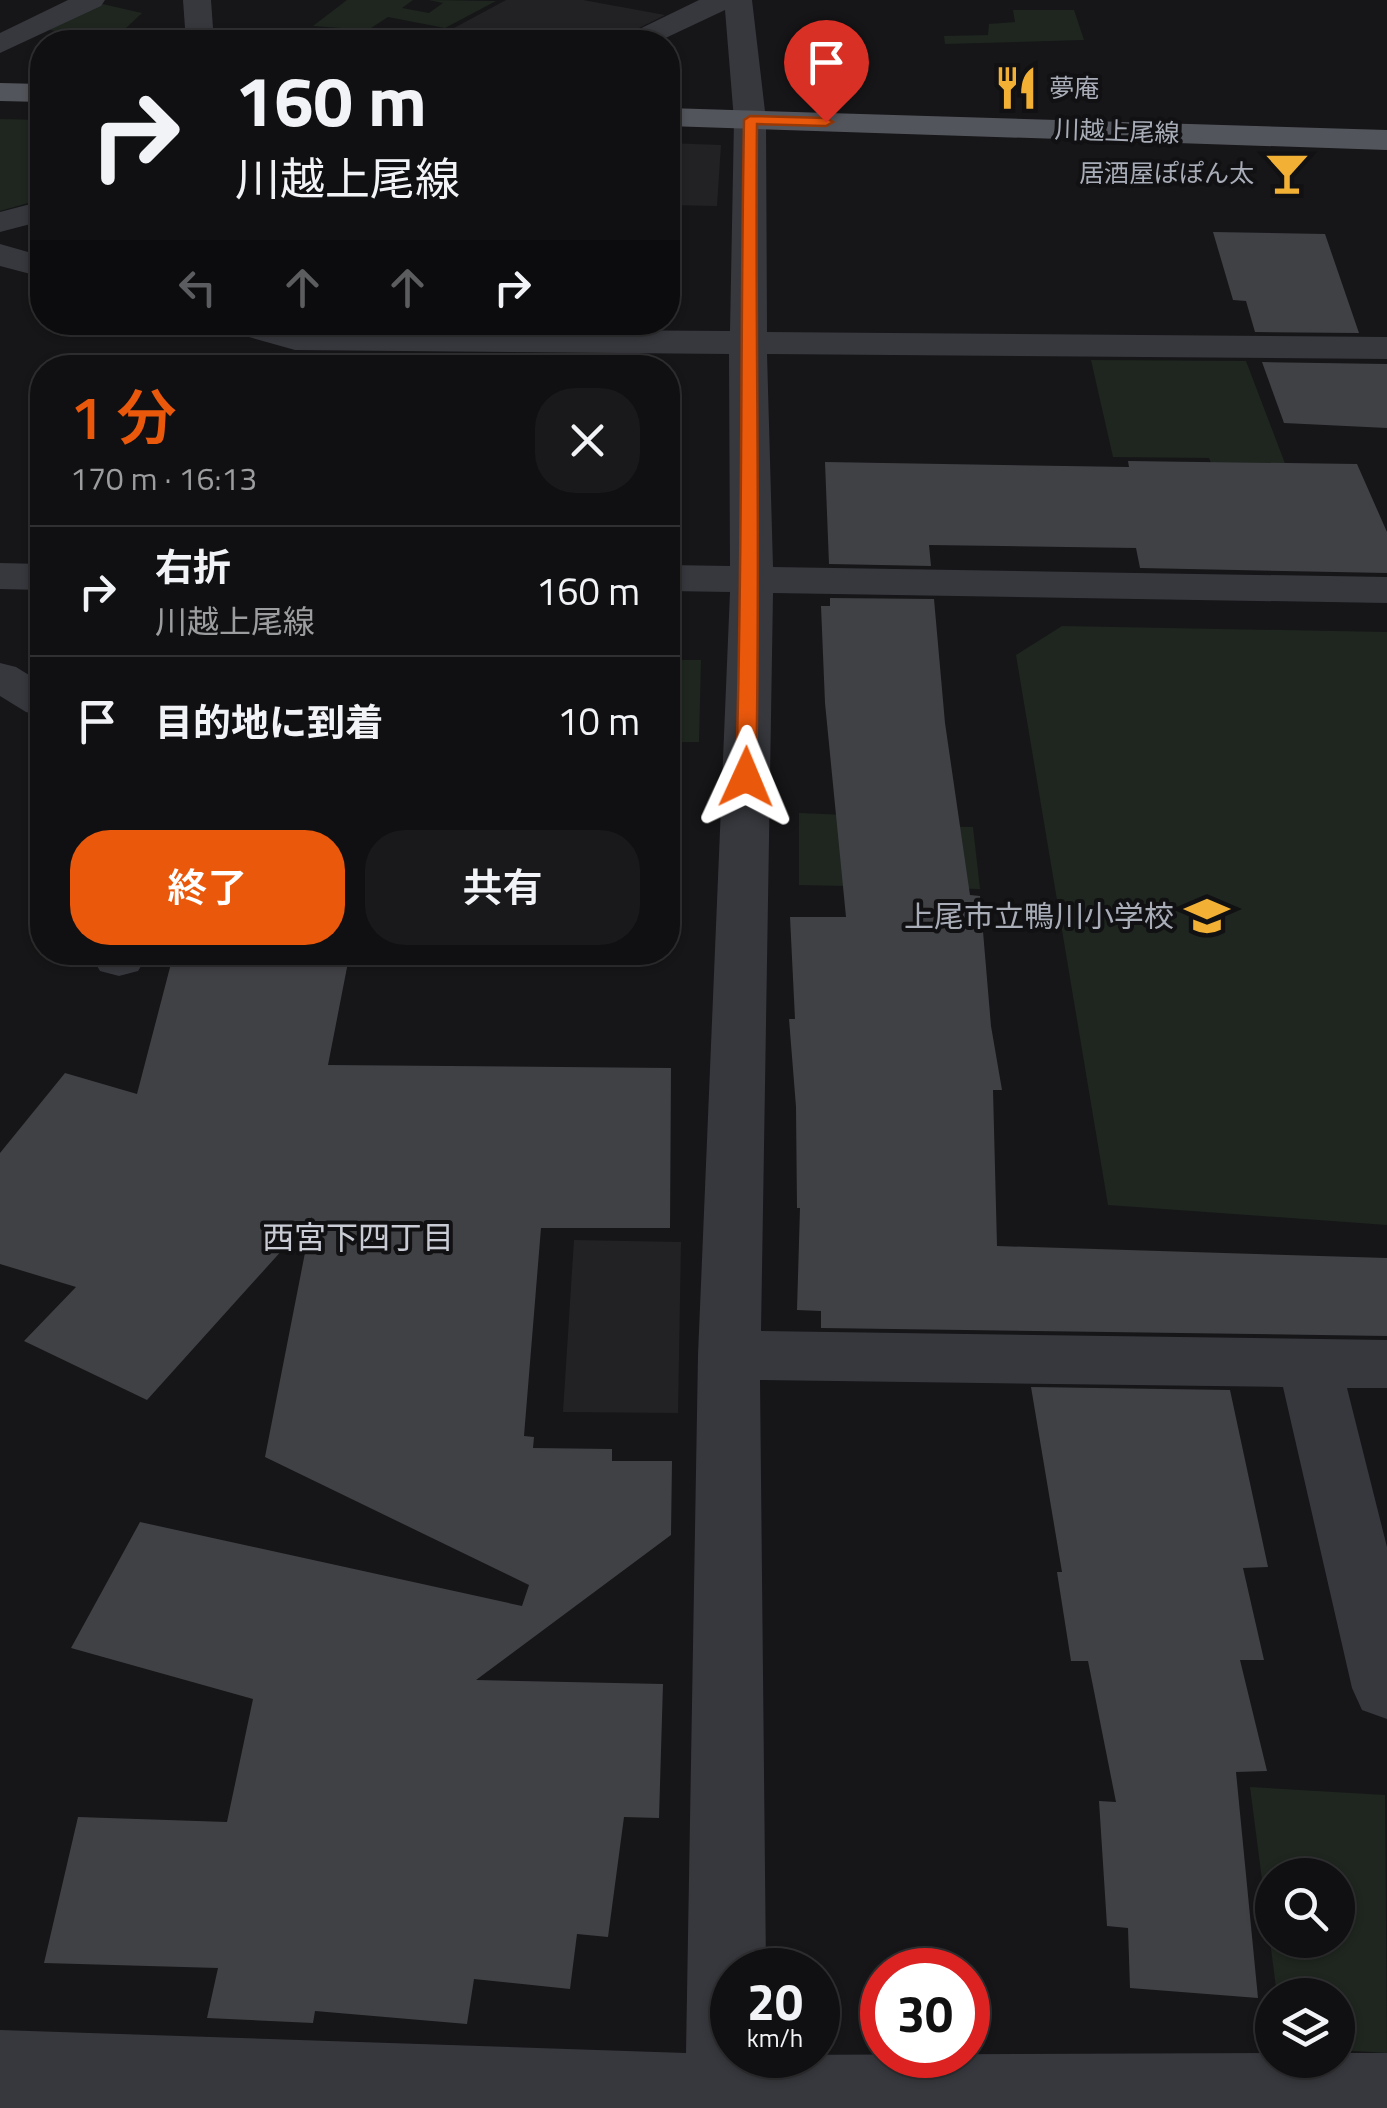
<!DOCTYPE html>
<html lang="ja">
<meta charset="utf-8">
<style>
body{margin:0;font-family:"Titillium Web","Noto Sans JP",sans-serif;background:#19191b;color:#f1f3f6;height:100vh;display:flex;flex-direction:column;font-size:38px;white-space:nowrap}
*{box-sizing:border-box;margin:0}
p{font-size:32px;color:#9c9d9f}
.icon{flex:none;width:55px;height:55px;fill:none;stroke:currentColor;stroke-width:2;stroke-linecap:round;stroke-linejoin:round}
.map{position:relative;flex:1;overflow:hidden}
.sheet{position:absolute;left:30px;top:355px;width:650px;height:610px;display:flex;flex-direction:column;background:#101012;border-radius:40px;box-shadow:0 2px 8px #0004,0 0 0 2px #303032}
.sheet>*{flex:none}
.hud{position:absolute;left:30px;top:30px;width:650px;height:305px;border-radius:40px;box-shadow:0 2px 8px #0004,0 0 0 2px #303032;background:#101012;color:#f1f3f6;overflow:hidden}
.tools{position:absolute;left:1255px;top:1858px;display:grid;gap:20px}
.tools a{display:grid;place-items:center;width:100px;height:100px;border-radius:50%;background:#101012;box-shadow:0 2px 8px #0004,0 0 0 2px #303032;font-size:50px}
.speed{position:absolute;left:710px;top:1948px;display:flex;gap:20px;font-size:50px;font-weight:700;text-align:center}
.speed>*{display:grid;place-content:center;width:130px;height:130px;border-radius:50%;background:#101012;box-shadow:0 2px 8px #0004,0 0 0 2px #303032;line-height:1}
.speed small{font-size:25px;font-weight:400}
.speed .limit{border:15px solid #d22;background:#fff;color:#111}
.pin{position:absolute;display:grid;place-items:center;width:85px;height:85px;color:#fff;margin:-102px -42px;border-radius:50% 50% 50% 0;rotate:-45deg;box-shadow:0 0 10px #0007}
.pin .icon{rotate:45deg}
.me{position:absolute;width:110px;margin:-55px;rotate:1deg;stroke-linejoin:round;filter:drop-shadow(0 0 8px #0008)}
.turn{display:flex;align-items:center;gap:35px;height:210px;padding:0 40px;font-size:45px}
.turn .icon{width:130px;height:130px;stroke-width:2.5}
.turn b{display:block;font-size:70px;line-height:85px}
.lanes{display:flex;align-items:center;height:95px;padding:0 40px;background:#0003;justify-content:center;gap:50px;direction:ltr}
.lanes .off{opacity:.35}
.round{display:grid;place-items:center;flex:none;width:105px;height:105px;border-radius:40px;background:#19191b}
.headline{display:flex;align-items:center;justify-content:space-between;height:170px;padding:0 40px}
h1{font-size:60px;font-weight:600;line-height:75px;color:#ea580c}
.action{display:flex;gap:20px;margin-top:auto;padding:20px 40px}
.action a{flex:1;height:115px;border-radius:40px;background:#ea580c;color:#fff;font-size:40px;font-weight:600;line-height:115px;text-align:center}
.action a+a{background:#19191b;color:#f1f3f6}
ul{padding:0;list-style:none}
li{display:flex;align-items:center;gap:30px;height:130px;padding:0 40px;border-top:2px solid #303032}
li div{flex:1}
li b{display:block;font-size:38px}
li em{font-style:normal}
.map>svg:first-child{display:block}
</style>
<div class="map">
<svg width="1387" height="2108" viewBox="0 0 1387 2108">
<rect width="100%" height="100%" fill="#161618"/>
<!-- built -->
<g fill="#222225">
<path d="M506,0h77l82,15 -54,27h-183z"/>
<path d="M668,143l53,2 -4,61 -49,-1z"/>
<path d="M574,1240l107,2 -3,171 -115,-1z"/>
</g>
<!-- green -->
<g fill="#1e261f" fill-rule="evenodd">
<path d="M347,0h66l-11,8 27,5 14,-10 -14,-3 67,1 -51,27 -57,-11 -20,13 -55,-4z"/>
<path d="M98,3l44,10 -31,29 -66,-13z"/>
<path d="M1013,10h61l10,30 -139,4 -1,-8 44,-1 1,-11 26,-2z"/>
<path d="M0,119l42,1v79l-42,12z"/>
<path d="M1091,360l155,1 40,105 -74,-1 -3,-7 -96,-1z"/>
<path d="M1062,626l325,6v593l-279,-20 -92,-550z"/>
<path d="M668,660h33l-2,82h-31z"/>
<path d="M799,813l48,2v9l126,3 7,62 -181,-4z"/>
<path d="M1250,1787l135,8 2,258 -49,-3v-55h-61zM1272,1875h66v65h-66z"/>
</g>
<!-- building -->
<g fill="#404145">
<path d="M1213,232l112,2 34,99 -104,-1 -9,-31 -13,-1z"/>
<path d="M1262,362l125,2v64l-103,-5z"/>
<path d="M1128,461l229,3 30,68v41l-247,-5 -4,-20 -134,-2 -73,-1 2,21 -102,-2 -4,-102 304,5z"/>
<path d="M830,598l104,1 11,124 25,172 10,1 11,130 11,64h-9l4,156 390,12v78l-566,-8v-17l-24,-1 3,-102h-3l-1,-101 -7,-88h6l-5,-102h56l-21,-214 -4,-97h9z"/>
<path d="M174,952h176l-22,113 343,3 -1,160h-129l-17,208 10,1 -1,11 79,1v12h60l-1,74 -195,145 187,4 -4,134 -35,-1 -16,120 -31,-3 -7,55 -96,-10 -7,45 -152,-13 -2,12 -106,-5 11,-50 -174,-5 34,-146 149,5 26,-123 -182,-51 69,-126 382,84 7,-21 -264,-128 47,-240 -165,183 -123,-59 52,-54 -76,-23v-111l65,-80 72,21z"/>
<path d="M1031,1387l199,3 38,177 -25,1 21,92h-24l27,111 -31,1 22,226 -128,-10 -2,-60 -21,-2 -8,-125 17,1 -28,-141h-17l-14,-89h5z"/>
</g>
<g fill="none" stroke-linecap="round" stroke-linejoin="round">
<!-- minor -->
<g fill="#37383d" fill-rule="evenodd">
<path d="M68,0h37l-4,6 -101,47v-20z"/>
<path d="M183,0h28l3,42h-28z"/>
<path d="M699,0h53l14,120 1,212 620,5v22l-620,-5 6,213 614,10v26l-614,-10 -12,738 626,9v48h-40l40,159v172l-25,-9 -10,-22 -69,-301 -523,-7 6,590h-34v85l540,-2v7h66v-7h49v55h-1387v-78l686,23 12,-698 32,-763 -62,-1v-26l62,1 -1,-212 -434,-4 -71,-20 -5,-8h59l19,6 433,3 4,-211 -9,-110 -68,32h-37l5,-6z"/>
<path d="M42,201v20l-42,11v-20z"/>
<path d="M0,244l42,12v21l-42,-11z"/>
<path d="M0,563l42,1v26l-42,-1z"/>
<path d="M0,663l16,4 26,16v33l-16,-4 -26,-16z"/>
<path d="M97,952h53l-12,19 -19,5 -19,-5 -7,-12z"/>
</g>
<!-- major -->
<g fill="#53555c" fill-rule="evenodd">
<path d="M0,83l42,1v18l-42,-1z"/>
<path d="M668,108l719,22v20l-719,-24z"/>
</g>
</g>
<!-- route -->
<path fill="#ea580c" stroke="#983908" stroke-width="2.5" d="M750,116l76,2 7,4 -7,4 -69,-2c-2,218 4,435 -1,653l-10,6 -10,-6c7,-219 4,-438 8,-657z"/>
<!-- icons -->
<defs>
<g id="restaurant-bare" transform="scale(3.45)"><path d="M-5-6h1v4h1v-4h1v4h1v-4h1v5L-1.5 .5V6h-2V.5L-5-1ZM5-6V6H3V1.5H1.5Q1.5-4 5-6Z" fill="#f2b134" stroke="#111113" stroke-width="2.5" paint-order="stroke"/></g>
<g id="bar-bare" transform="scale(3.45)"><path d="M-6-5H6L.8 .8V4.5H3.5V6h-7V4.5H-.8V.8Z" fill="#f2b134" stroke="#111113" stroke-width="2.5" paint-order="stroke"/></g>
<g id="school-bare" transform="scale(3.45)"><path d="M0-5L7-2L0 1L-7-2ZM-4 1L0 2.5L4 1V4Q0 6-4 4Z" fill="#f2b134" stroke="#111113" stroke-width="2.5" paint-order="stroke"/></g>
</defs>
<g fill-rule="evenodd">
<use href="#restaurant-bare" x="1016" y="88"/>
<use href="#bar-bare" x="1287" y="173"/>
<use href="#school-bare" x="1207" y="916"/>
</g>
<g text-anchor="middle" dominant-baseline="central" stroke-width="8" stroke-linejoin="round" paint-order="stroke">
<!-- far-poi labels -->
<g font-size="25" fill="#a8adb8" stroke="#111113" text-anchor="start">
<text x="1049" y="88">夢庵</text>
<text x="1254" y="173" text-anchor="end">居酒屋ぽぽん太</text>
</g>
<!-- far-street labels -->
<g font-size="25" fill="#a8adb8" stroke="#111113">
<text transform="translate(1117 131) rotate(2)">川越上尾線</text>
</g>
<!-- poi labels -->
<g font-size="30" fill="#a8adb8" stroke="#111113" text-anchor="end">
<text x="1174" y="916">上尾市立鴨川小学校</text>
</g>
<!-- neighbourhood labels -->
<g font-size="32" fill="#c9ccd4" stroke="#111113">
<text x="358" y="1237">西宮下四丁目</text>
</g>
</g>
</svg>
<div class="tools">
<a><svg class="icon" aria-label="search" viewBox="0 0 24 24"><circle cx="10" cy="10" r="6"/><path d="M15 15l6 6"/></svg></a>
<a><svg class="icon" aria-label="layers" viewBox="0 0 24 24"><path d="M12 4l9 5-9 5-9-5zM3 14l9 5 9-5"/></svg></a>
</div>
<div class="speed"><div>20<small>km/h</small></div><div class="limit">30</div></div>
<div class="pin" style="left:826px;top:122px;background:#d93025"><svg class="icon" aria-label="arrive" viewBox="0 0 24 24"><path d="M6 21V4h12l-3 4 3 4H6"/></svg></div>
<svg class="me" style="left:746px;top:777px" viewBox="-20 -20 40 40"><path d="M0-17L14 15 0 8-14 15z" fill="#ea580c" stroke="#fff" stroke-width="4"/></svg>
<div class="hud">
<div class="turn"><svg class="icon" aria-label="right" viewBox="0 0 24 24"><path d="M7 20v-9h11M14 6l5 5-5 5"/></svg><div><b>160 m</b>川越上尾線</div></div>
<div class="lanes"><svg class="icon off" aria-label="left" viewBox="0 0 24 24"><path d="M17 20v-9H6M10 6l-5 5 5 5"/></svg><svg class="icon off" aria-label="ahead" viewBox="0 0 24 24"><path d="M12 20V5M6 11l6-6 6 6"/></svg><svg class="icon off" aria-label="ahead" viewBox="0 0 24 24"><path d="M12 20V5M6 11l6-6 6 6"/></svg><svg class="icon" aria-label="right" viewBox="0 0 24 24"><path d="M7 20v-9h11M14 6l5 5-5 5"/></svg></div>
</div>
<section class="sheet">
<div class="headline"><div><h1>1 分</h1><p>170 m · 16:13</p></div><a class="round"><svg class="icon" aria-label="close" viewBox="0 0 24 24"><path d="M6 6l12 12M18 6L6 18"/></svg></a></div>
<ul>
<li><svg class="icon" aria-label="right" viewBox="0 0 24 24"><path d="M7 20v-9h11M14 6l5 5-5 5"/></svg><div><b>右折</b><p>川越上尾線</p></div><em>160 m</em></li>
<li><svg class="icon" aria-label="arrive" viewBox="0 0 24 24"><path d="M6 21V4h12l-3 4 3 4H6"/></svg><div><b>目的地に到着</b></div><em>10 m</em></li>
</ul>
<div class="action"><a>終了</a><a>共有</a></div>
</section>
</div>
